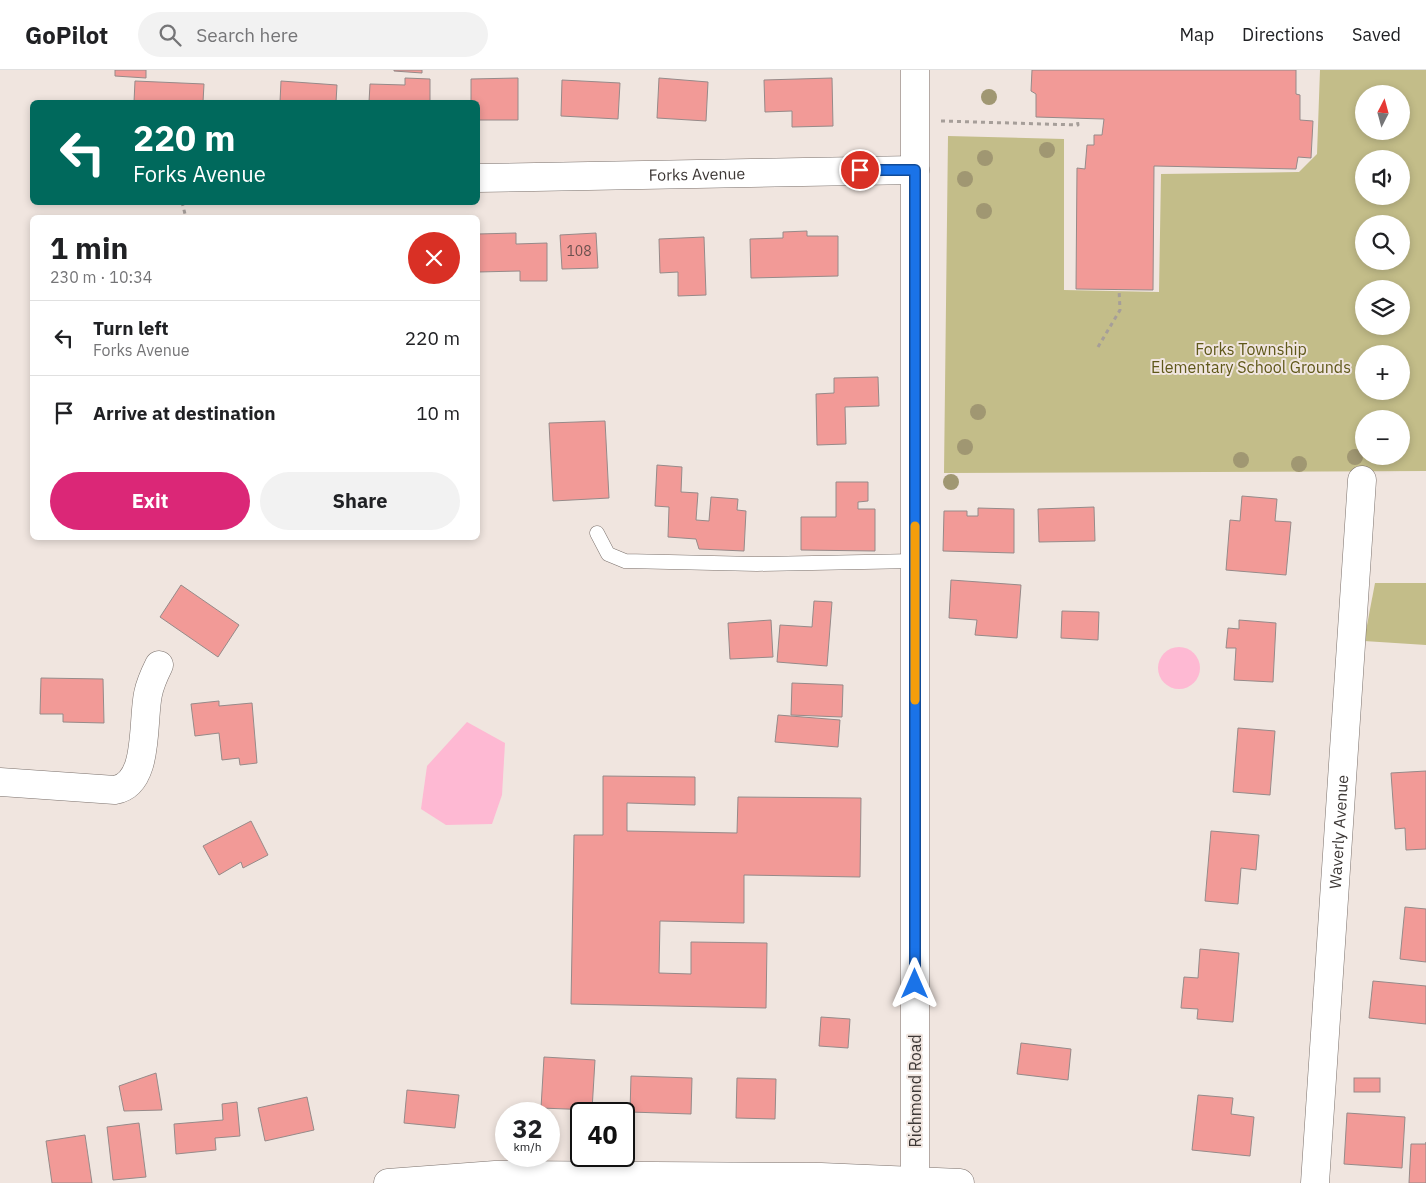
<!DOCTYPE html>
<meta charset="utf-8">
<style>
body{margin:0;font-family:"IBM Plex Sans",sans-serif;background:#f2f2f2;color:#202124;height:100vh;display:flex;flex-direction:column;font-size:19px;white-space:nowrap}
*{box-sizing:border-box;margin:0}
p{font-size:16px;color:#757577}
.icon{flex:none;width:28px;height:28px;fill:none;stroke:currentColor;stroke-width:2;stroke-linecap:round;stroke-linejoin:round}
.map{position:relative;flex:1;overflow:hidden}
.details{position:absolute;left:30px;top:145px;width:450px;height:325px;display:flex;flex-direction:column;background:#fff;border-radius:8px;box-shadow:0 2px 8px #0003}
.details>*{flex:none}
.banner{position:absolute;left:30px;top:30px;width:450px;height:105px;border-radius:8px;box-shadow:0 2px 8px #0003;background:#00695c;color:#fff;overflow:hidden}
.needle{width:32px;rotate:6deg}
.fabs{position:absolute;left:1355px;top:15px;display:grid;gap:10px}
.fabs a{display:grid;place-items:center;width:55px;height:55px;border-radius:50%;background:#fff;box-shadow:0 2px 8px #0003;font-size:25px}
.speed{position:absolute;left:495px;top:1032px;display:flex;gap:10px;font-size:25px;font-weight:700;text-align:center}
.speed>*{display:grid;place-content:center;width:65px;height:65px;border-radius:50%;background:#fff;box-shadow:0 2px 8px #0003;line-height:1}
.speed small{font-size:12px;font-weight:400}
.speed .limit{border:2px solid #111;border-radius:8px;background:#fff;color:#111}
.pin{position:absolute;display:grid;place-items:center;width:42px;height:42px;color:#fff;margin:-21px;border:2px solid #fff;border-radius:50%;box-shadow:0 1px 5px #0007}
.me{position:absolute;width:55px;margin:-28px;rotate:0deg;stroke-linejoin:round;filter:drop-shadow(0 0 4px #0008)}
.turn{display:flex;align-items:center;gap:18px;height:105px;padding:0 20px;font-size:22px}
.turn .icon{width:65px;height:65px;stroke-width:2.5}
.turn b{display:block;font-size:35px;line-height:42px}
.round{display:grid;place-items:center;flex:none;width:52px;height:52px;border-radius:26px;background:#f2f2f2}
.overview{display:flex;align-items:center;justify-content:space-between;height:85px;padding:0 20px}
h1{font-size:30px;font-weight:700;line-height:38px}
.action{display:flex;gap:10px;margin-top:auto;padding:10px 20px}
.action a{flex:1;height:58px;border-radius:30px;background:#db2777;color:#fff;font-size:20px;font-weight:700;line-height:58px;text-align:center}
.action a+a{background:#f2f2f2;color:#202124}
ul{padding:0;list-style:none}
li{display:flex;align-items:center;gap:15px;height:75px;padding:0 20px;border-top:1px solid #e0e0e0}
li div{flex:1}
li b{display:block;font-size:19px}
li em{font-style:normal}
header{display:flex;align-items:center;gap:30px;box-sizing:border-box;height:70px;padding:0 25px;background:#fff;border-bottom:1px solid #e0e0e0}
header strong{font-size:24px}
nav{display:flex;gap:28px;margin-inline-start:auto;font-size:18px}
.search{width:350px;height:45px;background:#f2f2f2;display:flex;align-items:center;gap:12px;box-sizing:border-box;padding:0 18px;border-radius:28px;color:#757577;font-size:19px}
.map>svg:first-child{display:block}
</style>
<header>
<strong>GoPilot</strong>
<div class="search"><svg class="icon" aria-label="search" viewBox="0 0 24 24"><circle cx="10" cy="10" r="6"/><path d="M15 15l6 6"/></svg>Search here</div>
<nav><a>Map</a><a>Directions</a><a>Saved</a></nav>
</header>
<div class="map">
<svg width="1426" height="1113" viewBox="0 0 1426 1113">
<rect width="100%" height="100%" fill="#f0e5df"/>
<!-- green -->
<g fill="#c3bd89" fill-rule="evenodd">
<path d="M1320,0h106v401l-482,2 4,-337 116,3v151l95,2 2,-118 138,-2 18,-18zM1364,24h37v37h-37zM1364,89h37v37h-37zM1364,154h37v37h-37zM1364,219h37v37h-37zM1364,284h37v37h-37zM1364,349h37v37h-37z"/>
<path d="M1375,513h51v62l-62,-4z"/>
</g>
<!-- water -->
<g fill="#feb9d3">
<circle cx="1179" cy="598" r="21"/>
<path d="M467,652l38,21 -3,52 -10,29 -46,1 -25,-16 6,-43z"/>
</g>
<!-- building -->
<g fill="#f29a97" stroke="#968a89">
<path d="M115,0h31v8l-31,-2z"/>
<path d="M394,0h28v3l-28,-2z"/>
<path d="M1032,0h264v24l4,1v25l13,1 -2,37 -13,-1 -2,12 -142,-3 -1,124 -77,-1 1,-121 8,1 2,-24h7v-10h8l2,-16 -68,-2v-23l-5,-3z"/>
<path d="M405,8l25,1v23h-61l1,-18 35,1z"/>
<path d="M518,8v42h-40v-18h-7v-23z"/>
<path d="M659,8l49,4 -2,39 -49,-3z"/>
<path d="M832,8l1,48 -41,1v-16l-27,1 -1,-32z"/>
<path d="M562,10l58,3 -2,36 -57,-3z"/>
<path d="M135,11l69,3 -1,18h-69z"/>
<path d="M281,11l56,4 -1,17h-56z"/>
<path d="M807,161v5h31v40l-87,2 -1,-39 33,-1v-6z"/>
<path d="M516,163v11l31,-1v38h-27v-10l-42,1v-38z"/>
<path d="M596,163l2,35 -36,1 -2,-34z"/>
<path d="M704,167l2,58 -28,1v-24l-18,1 -1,-34z"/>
<path d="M878,307l1,29 -34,1 1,37 -29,1 -1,-51 18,-1v-15z"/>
<path d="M605,351l4,77 -56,3 -4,-78z"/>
<path d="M657,395l25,2 -1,25 17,1 -2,27 13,1 2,-24 27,2 -1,11 9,1 -2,40 -45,-2 -3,-10 -28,-2 1,-30 -14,-1z"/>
<path d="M836,412h32v19l-10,1v7h17v42l-74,-1v-33h35z"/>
<path d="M1242,426l35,3 -2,22 16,1 -5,53 -60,-5 4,-50 10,1z"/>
<path d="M1094,437l1,34 -56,1 -1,-33z"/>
<path d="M978,438l36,1v44l-71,-2 1,-40h23v5h11z"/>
<path d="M951,510l70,5 -4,53 -42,-3 2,-15 -28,-2z"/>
<path d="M181,515l58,40 -21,32 -58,-40z"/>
<path d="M814,531l18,1 -5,64 -50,-4 3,-37 32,2z"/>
<path d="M1062,541l37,1 -1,28 -37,-2z"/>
<path d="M771,550l2,37 -43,2 -2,-36z"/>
<path d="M1239,550l37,3 -3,59 -39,-2 2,-32h-10l2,-20 11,1z"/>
<path d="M41,608l62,1 1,44 -41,-1v-8h-23z"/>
<path d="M792,613l51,2 -1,32 -51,-2z"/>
<path d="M219,631v5l33,-3 5,60 -17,2 -1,-7 -17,2 -3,-27 -24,3 -4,-32z"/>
<path d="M778,645l62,5 -2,27 -63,-5z"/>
<path d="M1238,658l37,3 -5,64 -37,-3z"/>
<path d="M1426,701v78l-20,1 -1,-22 -10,1 -4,-56z"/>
<path d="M603,706l92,1v28l-68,-2v28l110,2 1,-36 123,1 -1,79 -116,-2v48l-84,-2 -1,52 32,1v-32l76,1 -1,65 -195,-4 3,-169h29z"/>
<path d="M251,751l17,34 -25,13 -2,-6 -22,13 -16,-29z"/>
<path d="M1211,761l48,4 -3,35 -15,-2 -3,36 -33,-3z"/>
<path d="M1405,837l21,2v53l-26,-3z"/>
<path d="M1200,879l39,4 -6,69 -36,-3 1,-10 -17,-1 3,-31 14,1z"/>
<path d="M1373,911l53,5v38l-57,-6z"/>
<path d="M821,947l29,2 -2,29 -29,-2z"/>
<path d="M1021,973l50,6 -3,31 -51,-6z"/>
<path d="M544,987l51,3 -3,50 -51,-2z"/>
<path d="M156,1003l6,37 -38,1 -5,-25z"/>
<path d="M631,1006l61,2 -1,36 -61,-2z"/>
<path d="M737,1008l39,1 -1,40 -39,-1z"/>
<rect x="1354" y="1008" width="26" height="14"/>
<path d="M407,1020l52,5 -4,33 -51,-5z"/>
<path d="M1198,1025l35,3 -2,16 23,3 -4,39 -58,-6z"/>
<path d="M307,1027l7,33 -49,11 -7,-33z"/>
<path d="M237,1032l3,34 -25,2 1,12 -40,4 -2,-30 49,-4 -1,-16z"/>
<path d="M1347,1043l58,4 -3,51 -58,-4z"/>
<path d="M139,1053l7,54 -33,3 -6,-53z"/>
<path d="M85,1065l7,48h-40l-6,-42z"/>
<path d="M1426,1072v41h-17l2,-39h15z"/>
</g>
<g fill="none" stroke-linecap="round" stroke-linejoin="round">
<!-- lane casing -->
<g stroke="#7b716c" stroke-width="15">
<path id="lane" d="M597,463l11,21 17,7 132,3 158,-3"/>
</g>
<!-- street casing -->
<g stroke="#7b716c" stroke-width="29">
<g id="street">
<path id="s1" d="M478,108l437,-8"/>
<path d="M0,712l115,8c35,-6 27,-68 33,-96 2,-10 6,-19 11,-29"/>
<path d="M388,1113l107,-8 326,2 139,6"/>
<path id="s2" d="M1315,1113l47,-703"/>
</g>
</g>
<!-- secondary casing -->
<g stroke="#7b716c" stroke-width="29">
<path id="secondary" d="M915,1113v-1113"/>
</g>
<!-- path -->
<g stroke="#a69e99" stroke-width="3" stroke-dasharray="4 4" stroke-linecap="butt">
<path d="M941,51l137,4 -1,-7"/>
<path d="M182,132l4,16"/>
<path d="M1098,277l22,-37 -1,-21"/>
</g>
<!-- lane -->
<use href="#lane" stroke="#fff" stroke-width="14"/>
<!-- street -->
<use href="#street" stroke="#fff" stroke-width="28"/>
<!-- secondary -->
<use href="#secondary" stroke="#fff" stroke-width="28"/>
</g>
<!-- trees -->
<g fill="#a09772">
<circle cx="989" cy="27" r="8"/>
<circle cx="1047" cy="80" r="8"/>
<circle cx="985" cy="88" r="8"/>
<circle cx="965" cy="109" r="8"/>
<circle cx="984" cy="141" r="8"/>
<circle cx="978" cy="342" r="8"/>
<circle cx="965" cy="377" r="8"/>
<circle cx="1355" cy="387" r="8"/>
<circle cx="1241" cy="390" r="8"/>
<circle cx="1299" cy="394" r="8"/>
<circle cx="951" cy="412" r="8"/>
</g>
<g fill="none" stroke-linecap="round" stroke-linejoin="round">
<!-- route casing -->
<g stroke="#114b97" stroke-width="12">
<path id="route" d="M860,100h55v814"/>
</g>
<!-- route -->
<use href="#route" stroke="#1a73e8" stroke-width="9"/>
<!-- slow -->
<path stroke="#f59e0b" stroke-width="9" d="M915,456v174"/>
</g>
<g text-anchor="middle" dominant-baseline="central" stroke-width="4" stroke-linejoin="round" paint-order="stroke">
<!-- number labels -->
<g font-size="14" fill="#6a504e">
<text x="579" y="181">108</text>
</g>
<!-- street labels -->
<g font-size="16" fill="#3c3735" stroke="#f0e5df">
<text stroke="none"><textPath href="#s1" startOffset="219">Forks Avenue</textPath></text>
<text stroke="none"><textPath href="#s2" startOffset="352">Waverly Avenue</textPath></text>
<text transform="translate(915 1021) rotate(-90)">Richmond Road</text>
</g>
<!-- park labels -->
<g font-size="16" fill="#5f5819" stroke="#f0e5df">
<text x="1251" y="279">Forks Township<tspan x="1251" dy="18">Elementary School Grounds</tspan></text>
</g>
</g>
</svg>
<div class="fabs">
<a><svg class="needle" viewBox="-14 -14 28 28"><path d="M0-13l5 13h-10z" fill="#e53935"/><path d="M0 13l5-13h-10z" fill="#757577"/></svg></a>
<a><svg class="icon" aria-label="sound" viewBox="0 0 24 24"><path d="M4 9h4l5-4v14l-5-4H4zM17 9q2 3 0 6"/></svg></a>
<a><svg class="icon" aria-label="search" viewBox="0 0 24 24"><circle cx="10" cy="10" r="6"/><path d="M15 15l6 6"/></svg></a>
<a><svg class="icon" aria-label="layers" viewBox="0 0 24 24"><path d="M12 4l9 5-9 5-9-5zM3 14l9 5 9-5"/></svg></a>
<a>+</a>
<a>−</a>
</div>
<div class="speed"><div>32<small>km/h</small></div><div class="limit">40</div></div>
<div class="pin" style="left:860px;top:100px;background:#d93025"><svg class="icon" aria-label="arrive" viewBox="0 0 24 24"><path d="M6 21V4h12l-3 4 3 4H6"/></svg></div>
<svg class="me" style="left:915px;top:914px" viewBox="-20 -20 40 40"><path d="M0-17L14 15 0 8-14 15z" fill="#1a73e8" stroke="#fff" stroke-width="4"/></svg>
<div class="banner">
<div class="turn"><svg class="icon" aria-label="left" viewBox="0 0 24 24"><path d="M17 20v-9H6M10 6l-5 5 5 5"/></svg><div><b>220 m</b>Forks Avenue</div></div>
</div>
<section class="details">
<div class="overview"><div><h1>1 min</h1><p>230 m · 10:34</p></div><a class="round" style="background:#d93025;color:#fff"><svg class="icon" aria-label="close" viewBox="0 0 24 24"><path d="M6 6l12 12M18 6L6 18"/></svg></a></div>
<ul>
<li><svg class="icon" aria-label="left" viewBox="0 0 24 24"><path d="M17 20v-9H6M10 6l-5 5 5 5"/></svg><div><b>Turn left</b><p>Forks Avenue</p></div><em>220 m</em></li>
<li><svg class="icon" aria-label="arrive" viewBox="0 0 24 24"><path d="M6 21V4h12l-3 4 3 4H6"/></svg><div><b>Arrive at destination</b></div><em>10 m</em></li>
</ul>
<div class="action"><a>Exit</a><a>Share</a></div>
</section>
</div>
